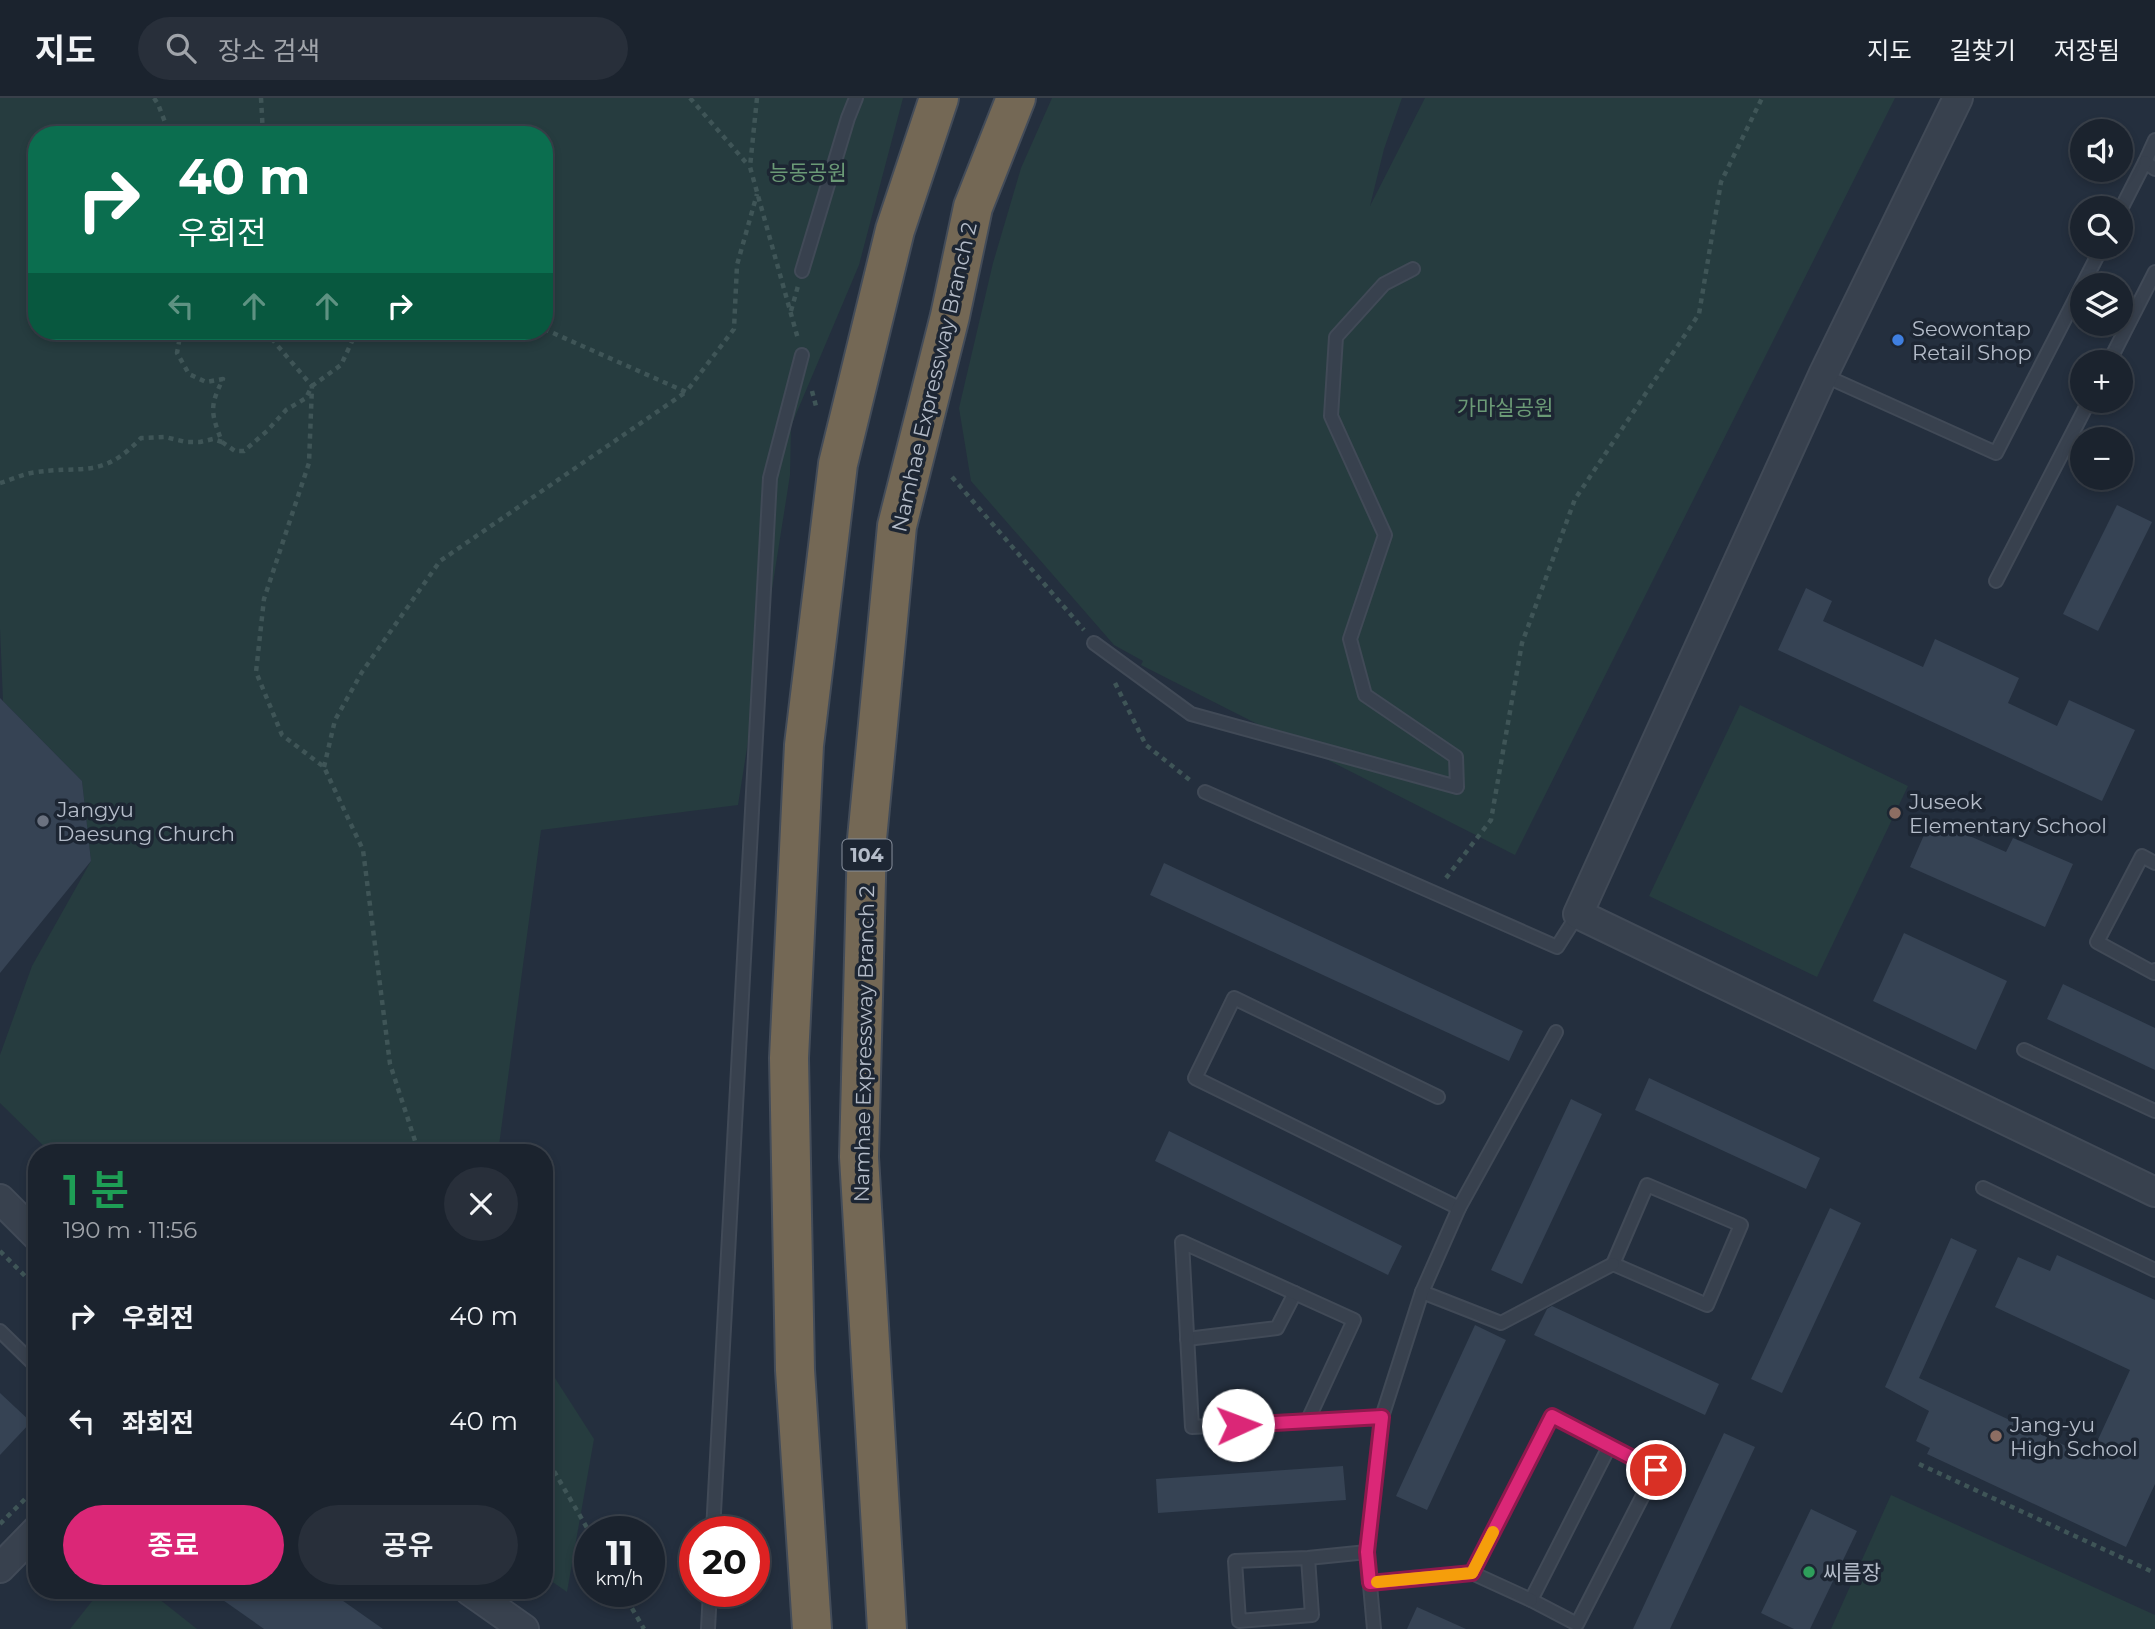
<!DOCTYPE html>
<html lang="ko">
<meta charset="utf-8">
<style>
body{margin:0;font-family:Montserrat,"Noto Sans KR",sans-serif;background:#282f3a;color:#f1f3f6;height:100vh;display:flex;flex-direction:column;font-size:26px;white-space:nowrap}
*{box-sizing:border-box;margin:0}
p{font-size:23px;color:#a0a4aa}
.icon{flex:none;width:38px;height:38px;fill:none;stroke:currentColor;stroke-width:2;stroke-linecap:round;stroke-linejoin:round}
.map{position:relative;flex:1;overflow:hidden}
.panel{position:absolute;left:28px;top:1046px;width:525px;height:455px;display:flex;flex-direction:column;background:#1b232e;border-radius:28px;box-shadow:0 4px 10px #0003,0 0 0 2px #39404a}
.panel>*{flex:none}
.top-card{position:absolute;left:28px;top:28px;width:525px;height:214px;border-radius:28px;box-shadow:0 4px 10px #0003,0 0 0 2px #39404a;background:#0b6e4f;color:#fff;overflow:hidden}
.buttons{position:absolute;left:2070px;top:21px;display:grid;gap:14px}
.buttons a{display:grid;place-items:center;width:63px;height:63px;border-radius:50%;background:#1b232e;box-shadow:0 4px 10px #0003,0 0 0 2px #39404a;font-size:35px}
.speed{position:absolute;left:574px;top:1418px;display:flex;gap:14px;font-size:35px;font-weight:700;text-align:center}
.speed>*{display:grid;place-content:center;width:91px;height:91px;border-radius:50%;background:#1b232e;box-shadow:0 4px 10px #0003,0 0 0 2px #39404a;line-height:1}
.speed small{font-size:18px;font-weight:400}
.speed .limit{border:10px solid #d22;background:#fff;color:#111}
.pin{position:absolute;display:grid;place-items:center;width:60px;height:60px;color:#fff;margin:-30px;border:4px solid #fff;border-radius:50%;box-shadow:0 2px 7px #0007}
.me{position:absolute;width:77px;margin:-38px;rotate:88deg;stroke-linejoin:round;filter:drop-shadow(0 0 5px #0008)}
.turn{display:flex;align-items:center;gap:24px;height:147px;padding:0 35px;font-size:32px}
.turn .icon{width:91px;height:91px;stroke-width:2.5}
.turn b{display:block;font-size:49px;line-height:60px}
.lanes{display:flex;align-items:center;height:66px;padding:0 35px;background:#0003;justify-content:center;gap:35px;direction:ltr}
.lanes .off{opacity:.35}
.round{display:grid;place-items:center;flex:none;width:74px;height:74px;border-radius:37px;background:#282f3a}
.summary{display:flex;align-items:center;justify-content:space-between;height:119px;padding:0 35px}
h1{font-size:42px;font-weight:600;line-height:52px;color:#1e9e55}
.primary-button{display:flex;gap:14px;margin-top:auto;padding:14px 35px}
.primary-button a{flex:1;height:80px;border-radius:42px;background:#db2777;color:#fff;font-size:28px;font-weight:600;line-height:80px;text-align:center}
.primary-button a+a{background:#282f3a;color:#f1f3f6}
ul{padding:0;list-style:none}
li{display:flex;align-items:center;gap:21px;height:105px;padding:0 35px}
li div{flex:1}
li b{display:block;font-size:26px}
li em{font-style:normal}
header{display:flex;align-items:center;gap:42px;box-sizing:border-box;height:98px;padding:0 35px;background:#1b232e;border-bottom:2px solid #39404a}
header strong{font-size:33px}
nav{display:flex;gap:38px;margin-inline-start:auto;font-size:24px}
.search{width:490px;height:63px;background:#282f3a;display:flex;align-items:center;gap:18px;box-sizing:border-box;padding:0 24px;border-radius:38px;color:#a0a4aa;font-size:26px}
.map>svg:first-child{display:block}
</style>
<header>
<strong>지도</strong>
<div class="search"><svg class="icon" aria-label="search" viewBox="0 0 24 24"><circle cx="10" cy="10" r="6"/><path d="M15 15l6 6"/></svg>장소 검색</div>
<nav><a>지도</a><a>길찾기</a><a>저장됨</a></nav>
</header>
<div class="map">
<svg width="2155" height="1531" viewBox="0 0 2155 1531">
<rect width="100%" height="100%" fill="#242f3e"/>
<!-- green -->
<g fill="#263c3f" fill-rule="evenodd">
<path d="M0,0h903l-44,167 -68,161 -1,49 -52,330 -197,25 -43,323h-447l-51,-50v-48l32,-89 59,-105 -9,-80 -79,-80 -3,-73zM37,37h507v196h-507z"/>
<path d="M1052,0h350l-18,51 -14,57 55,-108h470l-380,757 -374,-190 2,-4 -29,-16 -143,-164 -12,-73 34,-145 28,-95z"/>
<path d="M1740,607l168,81 -91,191 -168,-81z"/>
<path d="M544,1263l50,78 -27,153 -23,-16z"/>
<path d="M1891,1397l264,120v14h-324z"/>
<path d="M100,1493h49l48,38h-127z"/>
</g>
<!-- building -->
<g fill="#364354">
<path d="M2117,407l35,17 -54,109 -35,-17z"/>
<path d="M1806,490l26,13 -9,20 100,46 12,-28 84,39 -11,25 49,23 12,-26 66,30 -33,71 -324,-151z"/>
<path d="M0,600l82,83 9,80 -91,112z"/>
<path d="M1931,721l75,33 7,-14 60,26 -28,63 -135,-60z"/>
<path d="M1164,765l359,168 -14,30 -359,-166z"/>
<path d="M1904,835l103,48 -31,69 -103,-49z"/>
<path d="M2063,886l92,44v42l-108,-51z"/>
<path d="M1649,980l171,80 -14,31 -171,-79z"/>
<path d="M1571,1001l31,15 -80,170 -31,-14z"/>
<path d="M1169,1033l233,115 -14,29 -233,-114z"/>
<path d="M1830,1110l31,15 -79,170 -31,-14z"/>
<path d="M1951,1140l26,12 -58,128 171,79 40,-87 -135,-63 23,-50 32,14 7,-16 98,45v184l-29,63 -199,-93 3,-6 -14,-7 13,-30 -44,-24z"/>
<path d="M1552,1208l167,78 -14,31 -171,-80 13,-26z"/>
<path d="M1475,1227l31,15 -79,170 -31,-14z"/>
<path d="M0,1295l31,29 -31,33z"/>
<path d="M1724,1335l31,14 -85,182h-37z"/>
<path d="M1343,1368l3,34 -188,13 -2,-34z"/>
<path d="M1811,1411l46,22 -47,98h-16l-33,-16z"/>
<path d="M210,1493h119l54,38h-119z"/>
<path d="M1417,1509l49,22h-59z"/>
</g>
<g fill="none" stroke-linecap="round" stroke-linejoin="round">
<!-- service casing -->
<g stroke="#414a57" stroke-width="16">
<g id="service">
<path d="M2155,42l-10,22 10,7"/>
<path d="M2121,111l24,-47"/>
<path d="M802,173l46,-153 8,-20"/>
<path d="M2109,264l46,-90"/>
<path d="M1823,277l173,78 106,-206"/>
<path d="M1996,483l93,-180"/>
<path d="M1094,545l97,71 266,73 -1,-30 -91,-62 -15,-56 35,-104 -54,-119 5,-79 48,-53 29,-15"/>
<path d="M1205,694l352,155 21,-33"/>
<path d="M2155,765l-13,-7 -45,86 57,31 1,-3"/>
<path d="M2024,952l131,61"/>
<path d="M1438,999l-204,-99 -39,80 264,130"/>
<path d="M1647,1087l94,40 -34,80 -94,-41z"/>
<path d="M1983,1090l172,82"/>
<path d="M1422,1194l79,31 112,-59"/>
<path d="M0,1233l37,36"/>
<path d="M1187,1241l90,-11 18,-35"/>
<path d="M1307,1324l47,-102 -172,-78 10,185 190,-10"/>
<path d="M713,1433l57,-1053 32,-123"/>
<path d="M1308,1460l4,57 -73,6 -4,-60 73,-3 59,-6"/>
<path d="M1472,1475l80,-157 104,54 -79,154 -46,-24 78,-153"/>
<path d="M1370,1485l102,-10 59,27"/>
<path d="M708,1531l2,-38"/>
<path d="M1374,1531l-7,-77 15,-135 40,-125 37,-84 97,-176"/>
</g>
</g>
<!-- tertiary casing -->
<g stroke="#414a57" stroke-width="32">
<g id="tertiary">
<path d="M1958,0l-135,277 -245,539 577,278"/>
<path d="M0,1101l37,37"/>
<path d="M0,1470l37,-38"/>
<path d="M470,1493l54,38"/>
</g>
</g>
<!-- motorway casing -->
<g stroke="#434c59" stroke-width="42">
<g id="motorway">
<path d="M812,1531l-17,-259 -6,-312 15,-313 34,-281 57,-234 44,-132"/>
<path d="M887,1531l-28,-472 8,-318 30,-313 53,-210 23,-109 43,-109"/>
</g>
</g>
<!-- path -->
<g stroke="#3f5557" stroke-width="4.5" stroke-dasharray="5 5" stroke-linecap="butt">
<path d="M154,0l4,6 12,31"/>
<path d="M261,0l2,37"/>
<path d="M690,0l59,68"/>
<path d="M757,0l-7,69 48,172"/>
<path d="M791,213l7,-25"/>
<path d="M544,231l142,63 48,-63 3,-64 20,-71"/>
<path d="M265,233l47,55 -3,77 -45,136 -8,73 26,63 42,32 39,83 27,214 29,89"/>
<path d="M812,293l5,19"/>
<path d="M222,344l13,9h9l23,-20 19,-21 20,-12 6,-12 29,-21 13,-28 -1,-6"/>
<path d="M952,379l132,153"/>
<path d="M0,385c10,-3 21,-8 31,-10 51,-9 69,8 110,-35l24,-1 21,5h14l13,-3 9,3c-11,-29 -13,-35 1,-63l-17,3 -17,-8 -12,-21 4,-22"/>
<path d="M1115,585l31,62 45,36"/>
<path d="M324,669l11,-47 27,-48 78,-111 246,-169"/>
<path d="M1446,780l45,-58 31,-177 53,-144 124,-185 22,-132 41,-84"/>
<path d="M0,1153l37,37"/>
<path d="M544,1356l46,79"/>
<path d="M1919,1366l236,109"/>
<path d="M0,1426l37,-37"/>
<path d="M622,1493l22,38"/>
</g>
<!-- service -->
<use href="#service" stroke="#38414e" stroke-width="12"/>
<!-- tertiary -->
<use href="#tertiary" stroke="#38414e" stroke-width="28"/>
<!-- motorway -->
<use href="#motorway" stroke="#746855" stroke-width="38"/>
</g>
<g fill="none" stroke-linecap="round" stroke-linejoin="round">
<!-- route casing -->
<g stroke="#8e194d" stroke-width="18">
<path id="route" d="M1238,1327l144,-8 -15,135 3,31 102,-10 80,-157 104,54"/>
</g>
<!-- route -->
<use href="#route" stroke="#db2777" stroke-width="12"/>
<!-- slow -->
<path stroke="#f59e0b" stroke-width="12" d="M1377,1484l95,-9 21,-41"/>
</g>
<!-- markers -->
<circle fill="#3f7fe0" stroke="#1d2633" stroke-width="2.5" cx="1898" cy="242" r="7"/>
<g fill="#8d6e63" stroke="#1d2633" stroke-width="2.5">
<circle cx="1895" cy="715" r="7"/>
<circle cx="1996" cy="1338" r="7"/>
</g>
<circle fill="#6b7280" stroke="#1d2633" stroke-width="2.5" cx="43" cy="723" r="7"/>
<circle fill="#2e9e5b" stroke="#1d2633" stroke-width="2.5" cx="1809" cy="1474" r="7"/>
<g text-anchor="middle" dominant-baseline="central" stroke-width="7" stroke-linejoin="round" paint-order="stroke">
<!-- shield labels -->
<rect fill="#1d2633" stroke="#878f9c" stroke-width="2" x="842.5" y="741.5" width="49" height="31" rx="5"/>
<g font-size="19" font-weight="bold" fill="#b4bcc9">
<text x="867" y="757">104</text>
</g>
<!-- park labels -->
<g font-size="21" fill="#6b9a76" stroke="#1d2633">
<text x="808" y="74">능동공원</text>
<text x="1505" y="309">가마실공원</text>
</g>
<!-- poi labels -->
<g font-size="21" fill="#b4bcc9" stroke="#1d2633" text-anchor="start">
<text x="1912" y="230">Seowontap<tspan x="1912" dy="24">Retail Shop</tspan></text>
<text x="1909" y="703">Juseok<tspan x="1909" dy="24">Elementary School</tspan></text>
<text x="57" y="711">Jangyu<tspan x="57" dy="24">Daesung Church</tspan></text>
<text x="2010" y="1326">Jang-yu<tspan x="2010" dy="24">High School</tspan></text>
<text x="1823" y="1474">씨름장</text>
</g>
<!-- street labels -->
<g font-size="21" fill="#b4bcc9" stroke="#1d2633">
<text transform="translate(934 279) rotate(-77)">Namhae Expressway Branch 2</text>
<text transform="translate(864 946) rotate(-89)">Namhae Expressway Branch 2</text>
</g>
</g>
</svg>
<div class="buttons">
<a><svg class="icon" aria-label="sound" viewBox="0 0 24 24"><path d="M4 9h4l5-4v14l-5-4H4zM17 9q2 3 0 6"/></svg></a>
<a><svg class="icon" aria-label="search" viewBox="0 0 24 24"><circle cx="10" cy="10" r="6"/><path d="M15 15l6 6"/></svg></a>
<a><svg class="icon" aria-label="layers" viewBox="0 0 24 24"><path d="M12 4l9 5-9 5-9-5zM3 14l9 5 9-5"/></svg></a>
<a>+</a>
<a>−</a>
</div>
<div class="speed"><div>11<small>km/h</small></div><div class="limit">20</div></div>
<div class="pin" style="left:1656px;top:1372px;background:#d93025"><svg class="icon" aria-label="arrive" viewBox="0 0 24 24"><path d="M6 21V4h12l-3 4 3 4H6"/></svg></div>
<svg class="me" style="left:1238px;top:1327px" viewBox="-20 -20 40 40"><circle r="19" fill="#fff"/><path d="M0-13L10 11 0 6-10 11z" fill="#db2777"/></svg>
<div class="top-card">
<div class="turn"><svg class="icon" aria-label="right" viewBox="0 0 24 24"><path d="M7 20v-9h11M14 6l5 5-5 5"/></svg><div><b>40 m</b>우회전</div></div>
<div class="lanes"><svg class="icon off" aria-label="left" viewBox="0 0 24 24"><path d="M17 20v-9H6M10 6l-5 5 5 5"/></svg><svg class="icon off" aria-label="ahead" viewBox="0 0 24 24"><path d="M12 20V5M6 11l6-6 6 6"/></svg><svg class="icon off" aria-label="ahead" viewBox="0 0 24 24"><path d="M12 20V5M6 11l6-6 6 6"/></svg><svg class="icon" aria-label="right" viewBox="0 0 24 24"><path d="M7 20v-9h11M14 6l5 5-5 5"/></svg></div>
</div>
<section class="panel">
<div class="summary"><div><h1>1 분</h1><p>190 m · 11:56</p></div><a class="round"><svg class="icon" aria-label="close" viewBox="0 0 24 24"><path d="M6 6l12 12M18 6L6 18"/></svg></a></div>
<ul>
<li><svg class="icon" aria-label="right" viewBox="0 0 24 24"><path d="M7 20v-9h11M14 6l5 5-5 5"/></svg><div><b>우회전</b></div><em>40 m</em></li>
<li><svg class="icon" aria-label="left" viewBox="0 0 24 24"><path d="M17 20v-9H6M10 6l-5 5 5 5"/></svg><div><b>좌회전</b></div><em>40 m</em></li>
</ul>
<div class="primary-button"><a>종료</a><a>공유</a></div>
</section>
</div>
